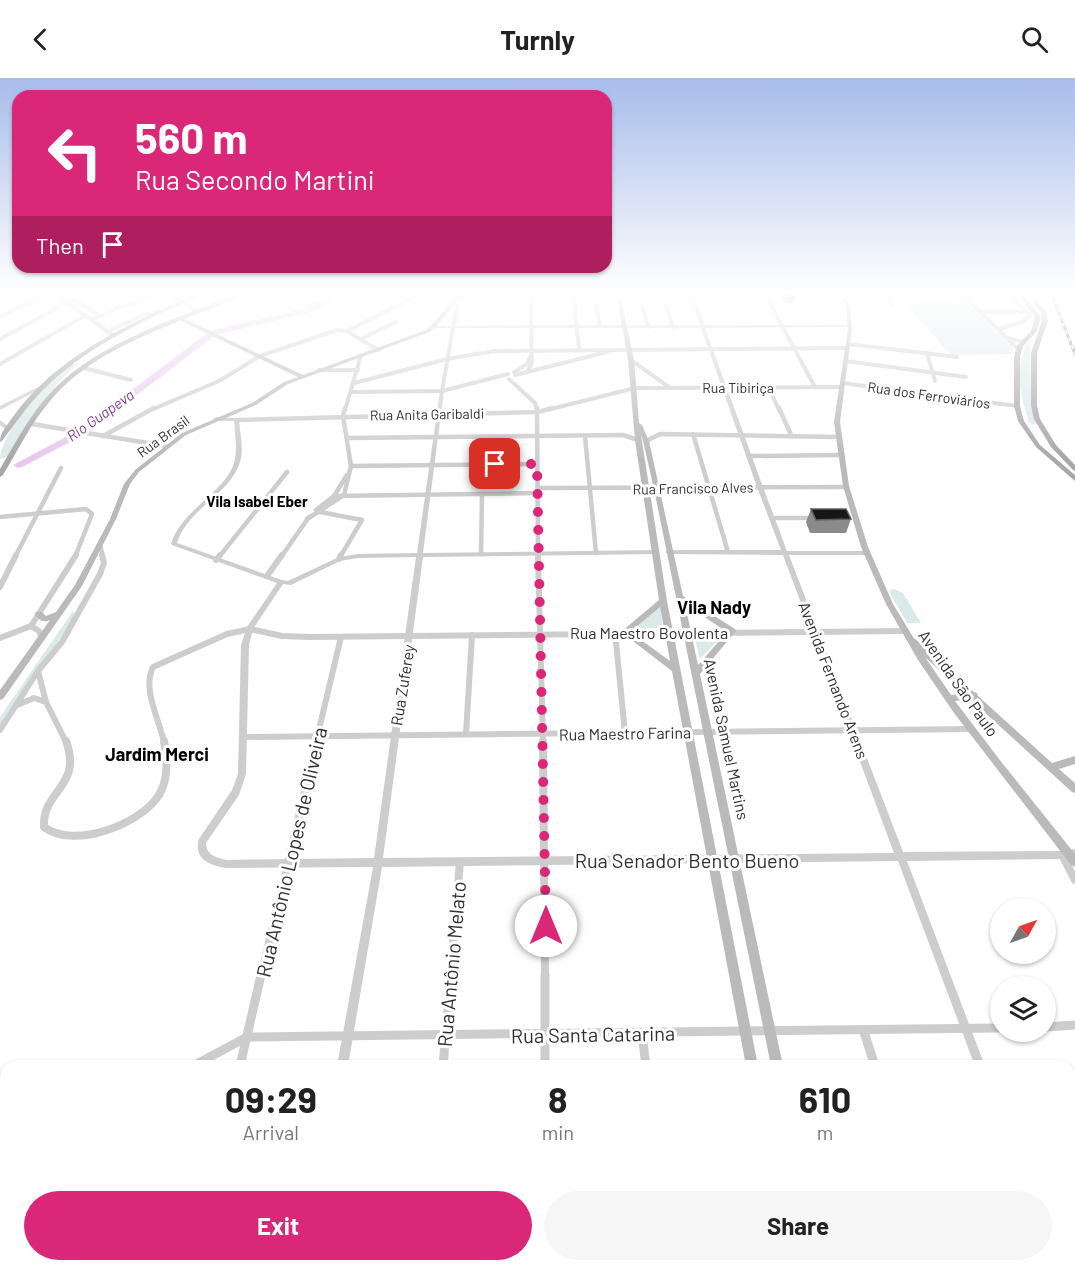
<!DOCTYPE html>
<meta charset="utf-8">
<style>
body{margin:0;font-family:Barlow,sans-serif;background:#f6f6f6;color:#222;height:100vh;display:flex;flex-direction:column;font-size:22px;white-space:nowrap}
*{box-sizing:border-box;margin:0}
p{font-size:20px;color:#767676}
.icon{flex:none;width:33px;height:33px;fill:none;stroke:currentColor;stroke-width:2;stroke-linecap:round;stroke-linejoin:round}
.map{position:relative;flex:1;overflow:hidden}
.side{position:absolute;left:0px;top:982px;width:1076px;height:212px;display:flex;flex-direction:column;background:#fff;border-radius:18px 18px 0 0;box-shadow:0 2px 4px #0004}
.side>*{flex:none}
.hud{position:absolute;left:12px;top:12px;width:600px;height:183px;border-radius:18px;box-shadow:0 2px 4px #0004;background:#db2777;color:#fff;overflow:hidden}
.needle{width:39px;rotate:50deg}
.fabs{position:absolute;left:990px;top:820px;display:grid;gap:12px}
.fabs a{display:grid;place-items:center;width:66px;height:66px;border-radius:50%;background:#fff;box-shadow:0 2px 4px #0004;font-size:30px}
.pin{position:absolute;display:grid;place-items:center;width:51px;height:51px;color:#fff;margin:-26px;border-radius:12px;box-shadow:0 3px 9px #0006}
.me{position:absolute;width:66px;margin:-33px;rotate:0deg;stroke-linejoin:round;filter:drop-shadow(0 0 4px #0008)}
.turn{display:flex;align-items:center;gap:21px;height:126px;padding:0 24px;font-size:27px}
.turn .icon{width:78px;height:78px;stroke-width:2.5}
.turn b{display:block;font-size:42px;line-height:51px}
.then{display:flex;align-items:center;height:57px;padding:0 24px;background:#0003;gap:12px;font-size:22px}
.eta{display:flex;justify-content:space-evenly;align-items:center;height:102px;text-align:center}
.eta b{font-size:36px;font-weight:700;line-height:42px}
.action{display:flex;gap:12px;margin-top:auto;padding:12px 24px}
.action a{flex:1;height:69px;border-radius:36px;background:#db2777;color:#fff;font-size:24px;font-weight:700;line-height:69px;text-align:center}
.action a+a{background:#f6f6f6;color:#222}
header{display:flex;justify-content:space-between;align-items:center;height:78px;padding:0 24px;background:#fff;font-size:27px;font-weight:700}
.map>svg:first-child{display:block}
</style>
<header><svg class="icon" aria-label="back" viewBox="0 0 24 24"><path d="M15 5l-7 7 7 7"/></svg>Turnly<svg class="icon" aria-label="search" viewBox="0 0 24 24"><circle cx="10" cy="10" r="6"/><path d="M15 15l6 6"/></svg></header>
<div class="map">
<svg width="1075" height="1193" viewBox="0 0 1075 1193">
<rect width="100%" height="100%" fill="#fff"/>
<!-- green -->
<g fill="#daeae9">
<path d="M946,221l22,5 45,44 -1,6 -61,1 -47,-52z"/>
<path d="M1027,266l3,1 1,61 6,18 -3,1 -5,-3c-8,-27 -16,-49 -2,-78z"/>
<path d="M79,285l-14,12 -32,39 -24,42 -9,3c0,-23 54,-96 79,-96z"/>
<path d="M894,511l9,4 18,30h-14l-18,-32z"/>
<path d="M660,528l3,22 -31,1z"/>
<path d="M73,533l3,4 -76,114v-12z"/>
<path d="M724,556l-24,25 -6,-24z"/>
</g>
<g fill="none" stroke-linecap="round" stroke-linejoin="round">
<!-- stream -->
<path stroke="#e8c9ee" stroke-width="1.5" d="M331,217l4,2"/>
<!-- river -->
<path fill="#e8c9ee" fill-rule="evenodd" d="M337,215h9l-35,19 -95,23 -131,99 -63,33 -4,1 -5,-3 66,-35 131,-99 95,-23z"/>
<!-- minor-far4 -->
<g stroke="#cdcdcd" stroke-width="4">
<path d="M53,215l58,41"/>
<path d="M64,215l36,23"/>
<path d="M168,215l29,18"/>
<path d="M573,215l6,56"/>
<path d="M858,215h95"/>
<path d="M883,215l9,11"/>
<path d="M961,215l57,56"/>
<path d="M0,218l15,-3"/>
<path d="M596,227l4,22"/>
<path d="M666,227l7,22"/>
<path d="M642,228l6,21"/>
<path d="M981,234h47"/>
<path d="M0,239l48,-24"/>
<path d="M92,242l25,-12 45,-15"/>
<path d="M782,248l33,61"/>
<path d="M998,251l22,-6 10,-7 -22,-23"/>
<path d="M347,253l71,-36 408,-2"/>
<path d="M107,254l36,-17 14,-3"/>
<path d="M1007,260l16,4"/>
<path d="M0,261l68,-37"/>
<path d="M360,261l36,-17"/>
<path d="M848,266l109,13"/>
<path d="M927,275l8,28"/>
<path d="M631,282l38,27"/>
<path d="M845,283l121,16"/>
<path d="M0,286l86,-49"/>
<path d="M84,290l47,12"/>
<path d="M319,292h39"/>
<path d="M528,292l4,-7 -1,-36"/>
<path d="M514,294l13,-8 3,-7"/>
<path d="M515,297l92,-23"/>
<path d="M509,301l26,24 2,7"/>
<path d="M354,305l93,-24 47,-8 354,-3"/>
<path d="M842,305l175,23"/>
<path d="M769,310l10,22"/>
<path d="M351,314l91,-1 66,-17"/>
<path d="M151,332l68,-29 41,-25 77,-26 10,1 31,19"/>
<path d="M345,332l16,-55"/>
<path d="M547,332l88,-22 207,-1"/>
</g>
<!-- minor-far3 -->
<g stroke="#cdcdcd" stroke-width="4.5">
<path d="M537,330l1,149"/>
<path d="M779,330l12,27"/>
<path d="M236,342l302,-8 15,-4"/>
<path d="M32,346l134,22"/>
<path d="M693,356l35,118"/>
<path d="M103,358l51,-28"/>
<path d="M585,358l11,117"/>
<path d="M347,360l276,-3 15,5"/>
<path d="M646,363l14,-7 178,3"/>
<path d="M751,378l90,-1"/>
<path d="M351,388l186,-2"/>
<path d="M538,410l309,-1"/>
<path d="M334,418l204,-3"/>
<path d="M316,432l18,-14 13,-21"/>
<path d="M320,434l42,8 -22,37"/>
<path d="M0,439l86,-8 6,5 -17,43"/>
<path d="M772,440h42"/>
<path d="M307,441l37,-24 7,-29 -8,-50 2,-8"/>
<path d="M100,466l3,13"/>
<path d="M481,476l1,-60"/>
<path d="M15,479l46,-89"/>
<path d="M219,479l68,-85"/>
<path d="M281,479l28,-40"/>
</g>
<!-- minor-far2 -->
<g stroke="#cdcdcd" stroke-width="6">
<path d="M538,477l5,187"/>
<path d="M339,481l2,-4"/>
<path d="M216,482l4,-5"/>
<path d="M267,498l15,-21"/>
<path d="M0,509l16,-32"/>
<path d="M31,548l45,-71"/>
<path d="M31,548l8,5 3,7"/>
<path d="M615,554l10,101"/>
<path d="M0,560l31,-12"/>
<path d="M38,593l8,31 20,40"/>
<path d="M17,627l17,-7 12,4"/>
<path d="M0,652l38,-59 24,-29 38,-68 4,-11 -2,-8"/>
<path d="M466,656l6,-99"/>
<path d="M243,659l728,-8"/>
<path d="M164,664c-5,-23 -22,-53 -11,-75l74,-33 23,-5 32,7 28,1 595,-6"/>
<path d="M316,664l25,-105"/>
</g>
<!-- minor-far1 -->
<g stroke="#cdcdcd" stroke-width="8">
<path d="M66,663c17,46 -24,49 -22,86 30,23 97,-3 115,-32 10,-17 8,-36 5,-54"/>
<path d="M543,663l2,235"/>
<path d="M1062,777l13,25"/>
<path d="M261,898l56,-235"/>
<path d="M450,898l10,-114"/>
</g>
<!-- minor -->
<g stroke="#cdcdcd" stroke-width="9">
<path d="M1046,949l29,-2"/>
<path d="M864,954l11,34"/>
<path d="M642,956l4,32"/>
<path d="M193,988l54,-29 753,-9"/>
<path d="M240,988l21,-91"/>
<path d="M443,988l8,-91"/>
<path d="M545,988v-91"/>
<path d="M0,1107l6,-4"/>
<path d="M428,1188v5"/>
<path d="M548,1188v5"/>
<path d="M668,1188v5"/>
<path d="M935,1188l2,5"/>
<path d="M191,1193l2,-5"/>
<path d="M760,1193l59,-3 108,3"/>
<path d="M944,1193l131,-5"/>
</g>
<!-- tertiary -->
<g fill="#cdcdcd" fill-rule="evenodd">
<path d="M530,215h4l-1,32h167l-11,-32h4l12,32h74l-16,-32h4l17,32h66l2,1 -2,1 -145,1 58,159 24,64h78l3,2 -3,2h-76l114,297 159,-1 13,-2v8l-13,2 -155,2 78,205h-10l-77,-205 -516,6 -34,199h-11l36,-199 -147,1c-16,-3 -33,-9 -27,-29l33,-49 6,-16 3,-129 6,-18 30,-44 -105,-38 -1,-1c10,-35 58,-53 64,-85 2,-12 0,-25 -1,-38h-18l-3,-2 3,-2 20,1 3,2c1,13 5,29 1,42 -11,34 -53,47 -63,81l105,37 6,1 51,-24 19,-3 59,-1 23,-162 11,-63h-17l-2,-1 2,-1h17l4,-19h-6v-2c3,-1 8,-1 10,1l-3,20 73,-1zM455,250h246l56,159 24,63h-113l-3,2 3,2 115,1 111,298 -511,5 40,-301 234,-3 3,-2 -3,-2 -234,3 21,-162zM416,479l-42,301 -148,2c-10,-3 -20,-5 -20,-17l33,-48 7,-21 3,-129 4,-16 30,-45 8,1 49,-24 18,-3z"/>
<path d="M38,309l4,1 -42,22v-4z"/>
<path d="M0,342l9,7v2h-4l-5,-4z"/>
<path d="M304,1188h12l-1,5h-12z"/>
<path d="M1051,1188h12l1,5h-12z"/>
</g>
<!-- secondary -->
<g fill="#bababa" fill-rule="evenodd">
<path d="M465,215h5l-12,7 -18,22 -10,10 -142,52 -32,21 -70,30 -47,37 -9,12 -14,35 -34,67 -79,113 -3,1v-10l50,-70c-7,3 -11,0 -15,-6l1,-2h6l4,4 10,-4 19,-27 35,-66 14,-35 11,-14 47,-37 70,-30 32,-21 14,-5 -121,-58v-2h4l122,58 123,-45c14,-11 22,-30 39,-37z"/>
<path d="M482,215h5l4,2 -2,1z"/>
<path d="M616,215h4l14,67 5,63 3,2 7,16 34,155 52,33 1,2 -36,43 83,392h-12l-117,-577 -11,-48 -2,-6 26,166 91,465h-12l-74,-395 -51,-39 38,-32 -24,-160 -7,-80zM685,526l42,28 -29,33zM660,529l10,54 -40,-29z"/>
<path d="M838,215h4l8,13 2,23 -12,93 9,64 19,61 25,57 20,33 61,55 3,1 1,3 74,67 23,-7v8l-16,5 16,14v10l-3,-1 -102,-93 -15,2 44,58 76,95v13l-4,-2 -117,-152 -36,-53 -32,-56 -25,-57 -18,-61 -9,-64 14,-93 -2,-23zM925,579l39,36 -13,2z"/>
<path d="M782,1188h14l1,5h-14z"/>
<path d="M812,1188h14l1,5h-14z"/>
</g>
<!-- primary -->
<g fill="#a8a8a8" fill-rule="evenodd">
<path d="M198,215h5c-19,12 -42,19 -62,30 -36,18 -71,39 -99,68 -15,15 -27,33 -40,50l-2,1c0,-10 7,-16 12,-24 45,-63 118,-95 186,-125z"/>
<path d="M240,215h6c-20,12 -49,20 -72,30 -44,18 -93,40 -124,78 -19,22 -32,49 -47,74l-3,2v-8c16,-27 31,-57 54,-80 46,-47 126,-72 186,-96z"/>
<path d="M1017,215h4l20,24 -4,14 -14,15 -3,11v49l4,15 16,24 35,30v6l-39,-34 -18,-26 -4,-15v-49l3,-11 14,-15 4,-14z"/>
<path d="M1026,215h4l16,19 2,9 -11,32v53l3,13 16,26 19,20v6l-2,-1 -22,-23 -17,-28 -3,-13v-53l11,-32 -1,-9z"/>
</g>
<!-- rail casing -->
<g stroke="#858585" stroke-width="3">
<path id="rail" d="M1051,215l24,61"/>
</g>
<!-- rail -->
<use href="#rail" stroke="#fff" stroke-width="1.5" stroke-dasharray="4" stroke-linecap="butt"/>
</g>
<!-- wall -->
<g fill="#8b8b8b">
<path d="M783,215h9l3,5 -2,5h-7l-4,-6z"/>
<path d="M811,431l40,10 -5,14h-36l-4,-11z"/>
</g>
<!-- building -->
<g fill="#171717" stroke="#5d5d5d" stroke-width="1.5">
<path d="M785,215h7l3,5 -7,-1z"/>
<path d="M811,431h35l5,10 -35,1z"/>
</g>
<!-- sky -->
<linearGradient id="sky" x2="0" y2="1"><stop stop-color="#a8bcea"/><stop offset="0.56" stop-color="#fff"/><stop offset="1" stop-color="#fff" stop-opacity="0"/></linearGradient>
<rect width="1075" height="382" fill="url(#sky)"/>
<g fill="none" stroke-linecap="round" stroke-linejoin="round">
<!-- route -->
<path stroke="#db2777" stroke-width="10" stroke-dasharray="0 18" d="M495,386h42l9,462"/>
</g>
<g text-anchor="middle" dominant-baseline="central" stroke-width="6" stroke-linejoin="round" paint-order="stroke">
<!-- far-street labels -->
<g font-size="14" fill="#303030" stroke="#fff">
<text x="738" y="309">Rua Tibiriça</text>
<text transform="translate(929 317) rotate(8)">Rua dos Ferroviários</text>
<text transform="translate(427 336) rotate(-1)">Rua Anita Garibaldi</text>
<text transform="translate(163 358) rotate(-36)">Rua Brasil</text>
<text transform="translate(693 410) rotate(-1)">Rua Francisco Alves</text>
</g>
<!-- far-water labels -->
<g font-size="15" font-style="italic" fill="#883a96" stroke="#fff">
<text transform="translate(100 337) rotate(-35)">Rio Guapeva</text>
</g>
<!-- far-neighbourhood labels -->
<g font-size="15" font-weight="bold" fill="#000" stroke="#fff">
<text x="257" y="423">Vila Isabel Eber</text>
</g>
<!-- street labels -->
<g font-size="16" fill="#303030" stroke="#fff">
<text x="649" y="554">Rua Maestro Bovolenta</text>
<text transform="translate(834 602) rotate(69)">Avenida Fernando Arens</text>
<text transform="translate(959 605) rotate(55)">Avenida São Paulo</text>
<text transform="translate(402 607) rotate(-81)">Rua Zuferey</text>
<text transform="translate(625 655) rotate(-1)">Rua Maestro Farina</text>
<text transform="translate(727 661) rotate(78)">Avenida Samuel Martins</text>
</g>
<!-- neighbourhood labels -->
<g font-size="18" font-weight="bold" fill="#000" stroke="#fff">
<text x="714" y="529">Vila Nady</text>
<text x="157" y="676">Jardim Merci</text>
</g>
<!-- near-street labels -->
<g font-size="20" fill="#303030" stroke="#fff">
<text transform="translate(291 774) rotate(-77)">Rua Antônio Lopes de Oliveira</text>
<text x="687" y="782">Rua Senador Bento Bueno</text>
<text transform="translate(451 886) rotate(-85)">Rua Antônio Melato</text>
<text transform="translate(593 956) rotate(-1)">Rua Santa Catarina</text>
</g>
</g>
</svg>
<div class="fabs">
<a><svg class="needle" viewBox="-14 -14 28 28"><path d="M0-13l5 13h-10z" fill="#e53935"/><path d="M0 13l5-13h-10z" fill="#767676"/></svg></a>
<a><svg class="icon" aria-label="layers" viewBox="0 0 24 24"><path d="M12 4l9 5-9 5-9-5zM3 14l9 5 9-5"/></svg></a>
</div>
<div class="pin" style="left:495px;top:386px;background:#d93025"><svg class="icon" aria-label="arrive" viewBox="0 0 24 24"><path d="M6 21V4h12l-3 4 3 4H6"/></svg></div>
<svg class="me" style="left:546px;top:848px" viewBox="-20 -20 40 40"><circle r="19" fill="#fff"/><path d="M0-13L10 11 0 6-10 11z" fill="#db2777"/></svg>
<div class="hud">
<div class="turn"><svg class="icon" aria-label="left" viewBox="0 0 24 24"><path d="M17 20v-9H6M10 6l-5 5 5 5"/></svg><div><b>560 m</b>Rua Secondo Martini</div></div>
<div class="then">Then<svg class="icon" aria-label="arrive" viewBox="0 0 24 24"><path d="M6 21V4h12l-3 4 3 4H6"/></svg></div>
</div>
<section class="side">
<div class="eta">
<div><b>09:29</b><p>Arrival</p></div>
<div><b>8</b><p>min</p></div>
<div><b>610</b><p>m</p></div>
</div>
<div class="action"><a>Exit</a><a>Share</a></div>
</section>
</div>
